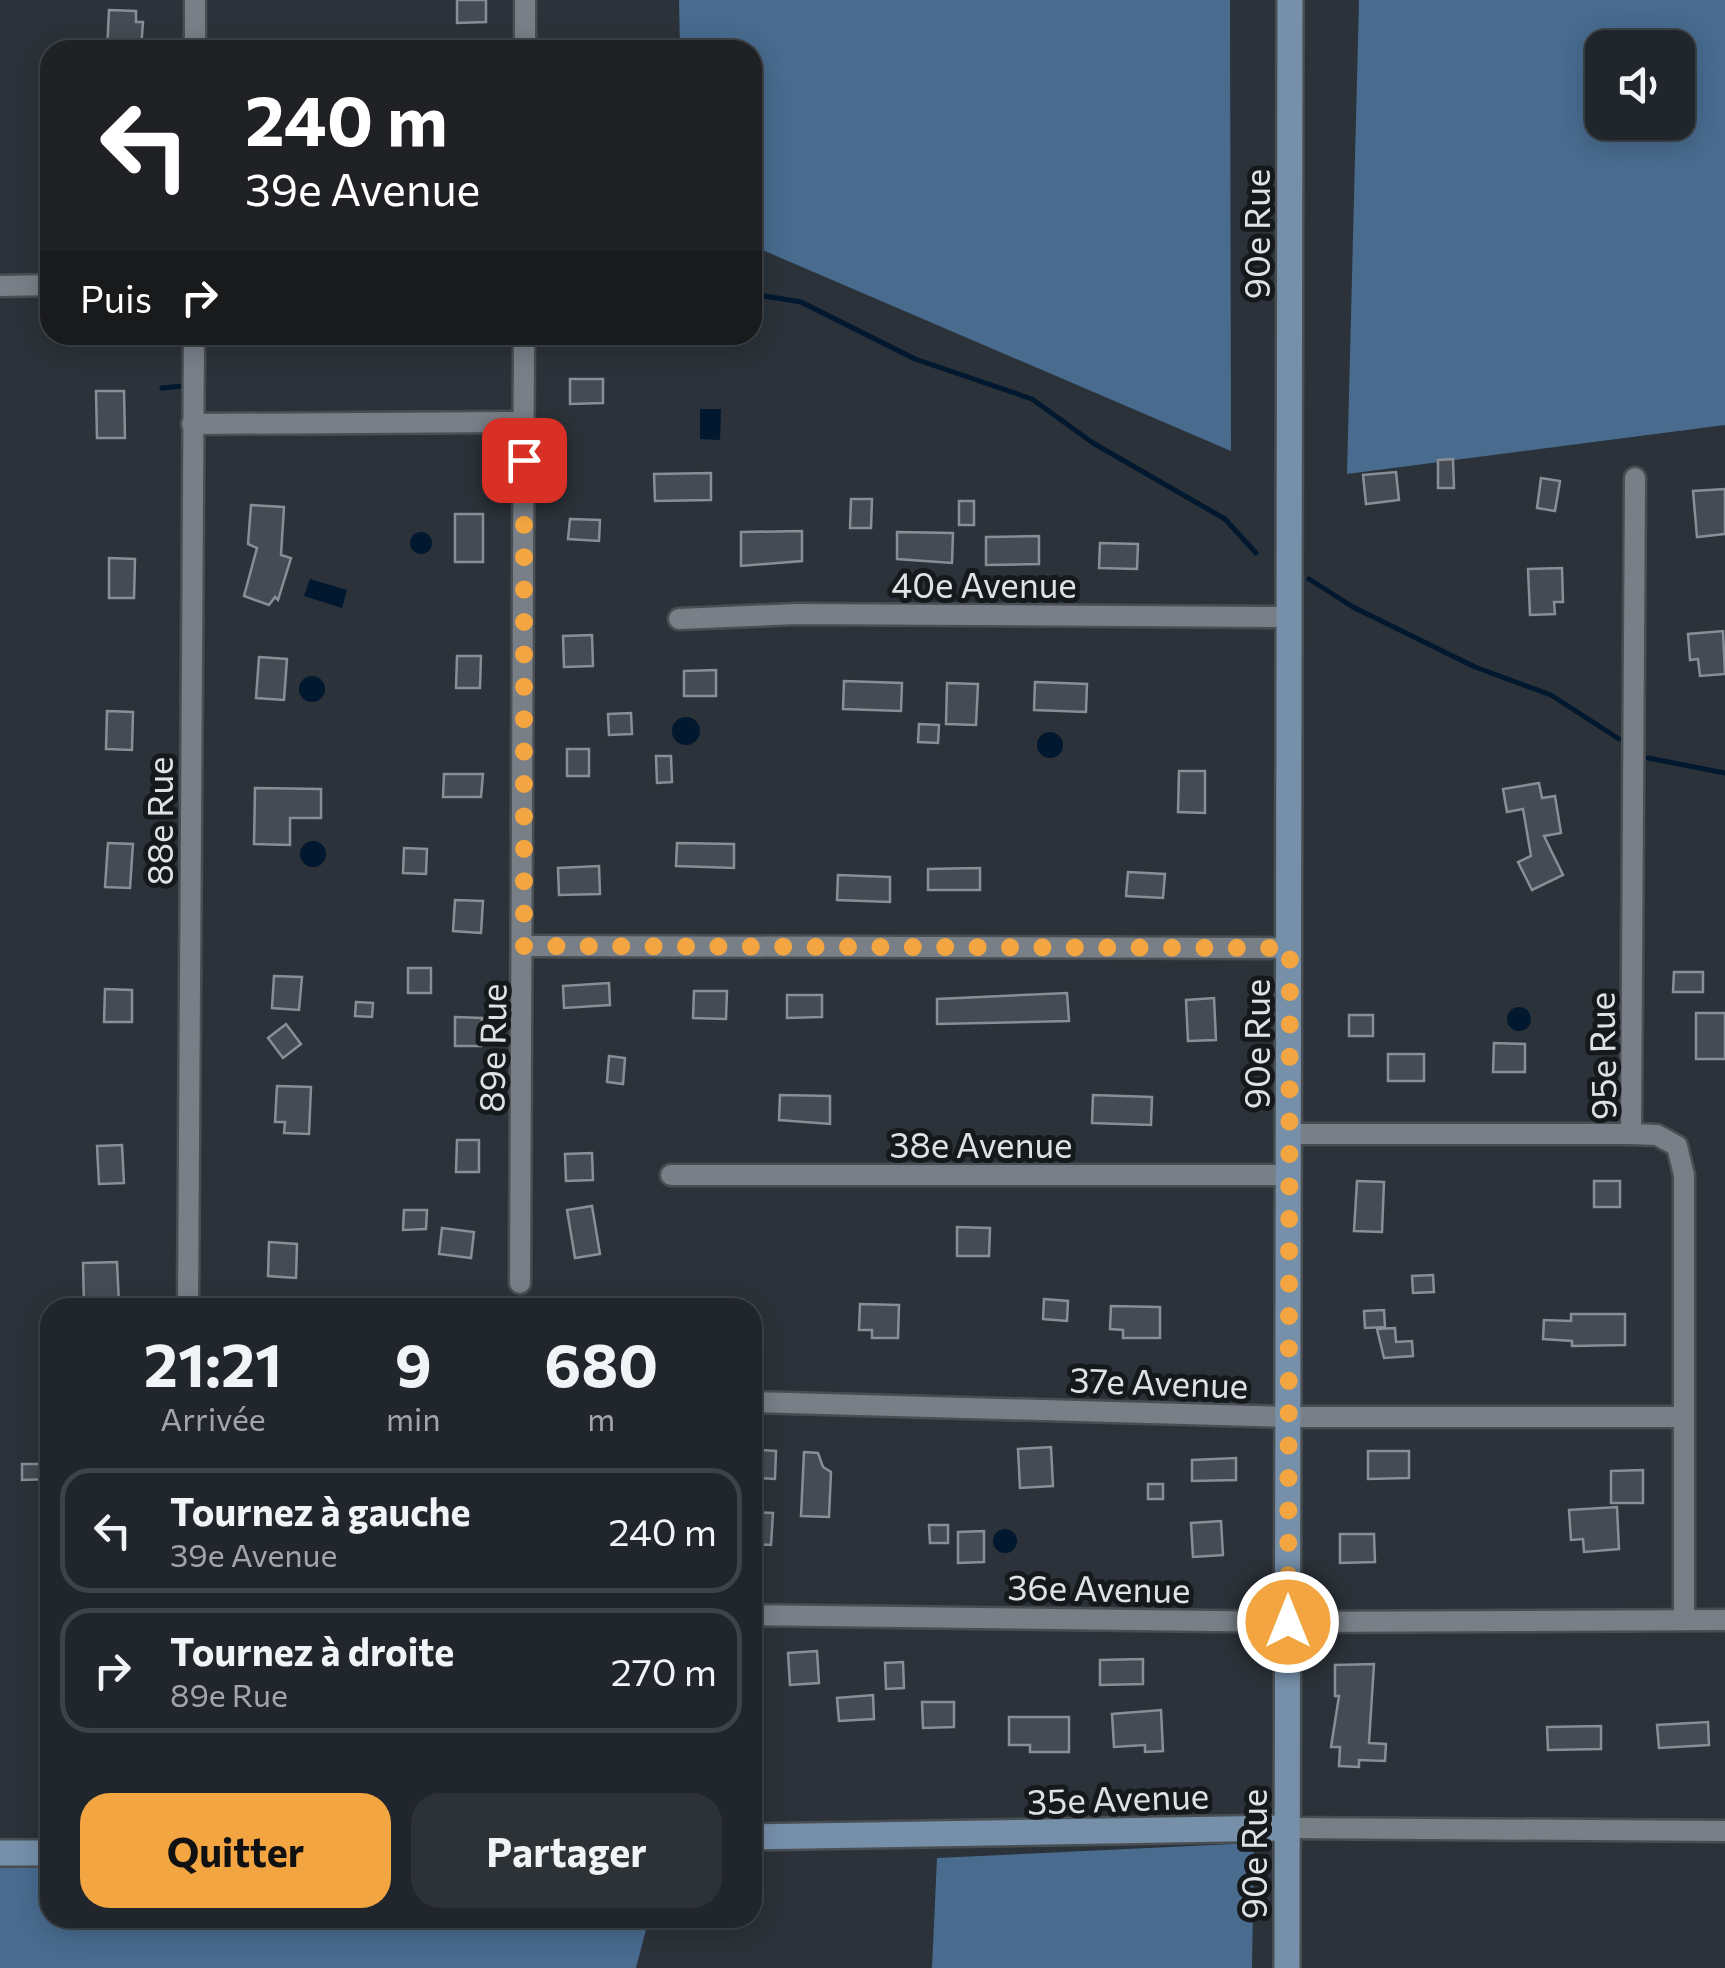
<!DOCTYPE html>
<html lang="fr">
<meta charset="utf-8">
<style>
body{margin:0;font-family:Commissioner,sans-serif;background:#2d3237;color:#f1f3f6;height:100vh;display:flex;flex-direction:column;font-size:38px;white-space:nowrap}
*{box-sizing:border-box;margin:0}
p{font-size:32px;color:#a2a5a9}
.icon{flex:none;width:55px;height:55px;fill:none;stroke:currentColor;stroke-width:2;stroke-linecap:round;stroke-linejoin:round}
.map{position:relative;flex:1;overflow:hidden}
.side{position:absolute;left:40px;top:1298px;width:722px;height:630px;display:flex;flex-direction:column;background:#20262b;border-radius:30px;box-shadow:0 5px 25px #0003,0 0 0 2px #3d4347}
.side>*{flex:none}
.banner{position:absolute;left:40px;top:40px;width:722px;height:305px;border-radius:30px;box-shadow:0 5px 25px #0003,0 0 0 2px #3d4347;background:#202124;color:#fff;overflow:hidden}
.controls{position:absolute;left:1585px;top:30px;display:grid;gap:20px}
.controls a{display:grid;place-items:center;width:110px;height:110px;border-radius:20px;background:#20262b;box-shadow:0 5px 25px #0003,0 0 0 2px #3d4347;font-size:50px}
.pin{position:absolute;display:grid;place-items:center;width:85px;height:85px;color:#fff;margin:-42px;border-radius:20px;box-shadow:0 5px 15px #0006}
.me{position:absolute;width:110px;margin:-55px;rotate:0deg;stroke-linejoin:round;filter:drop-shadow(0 0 8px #0008)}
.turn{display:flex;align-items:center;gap:35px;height:210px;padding:0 40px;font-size:45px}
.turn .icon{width:130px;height:130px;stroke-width:2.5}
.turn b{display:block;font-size:70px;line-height:85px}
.then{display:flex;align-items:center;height:95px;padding:0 40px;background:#0003;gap:20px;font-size:38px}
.eta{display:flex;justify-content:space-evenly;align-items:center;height:170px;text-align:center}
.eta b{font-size:60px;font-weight:700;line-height:70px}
.cta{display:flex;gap:20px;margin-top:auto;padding:20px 40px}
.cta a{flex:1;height:115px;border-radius:30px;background:#f2a541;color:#111;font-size:40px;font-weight:700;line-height:115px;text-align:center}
.cta a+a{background:#2d3237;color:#f1f3f6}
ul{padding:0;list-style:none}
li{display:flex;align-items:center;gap:30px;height:125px;margin:0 20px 15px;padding:0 20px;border:5px solid #3d4347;border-radius:30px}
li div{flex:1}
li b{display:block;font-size:38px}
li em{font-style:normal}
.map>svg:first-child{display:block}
</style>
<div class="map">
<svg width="1725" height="1968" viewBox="0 0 1725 1968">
<rect width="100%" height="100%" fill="#2b3239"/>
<!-- forest -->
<g fill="#486b8e" fill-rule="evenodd">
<path d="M679,0h551l1,451 -478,-205 -1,-196h-72z"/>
<path d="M1359,0h366v425l-378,49zM1602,48h76v74h-76z"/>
<path d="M1254,1843l-2,125h-320l5,-110z"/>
<path d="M0,1854l50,1v63h444l6,12 14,-12h135l-13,50h-636z"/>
</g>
<!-- water -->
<g fill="#01182f">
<path d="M700,409h21l-1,31 -20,-1z"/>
<circle cx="421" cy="543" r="11"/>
<path d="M310,579l37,11 -5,18 -38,-12z"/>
<circle cx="312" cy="689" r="13"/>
<circle cx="686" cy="731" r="14"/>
<circle cx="1050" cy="745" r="13"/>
<circle cx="313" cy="854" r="13"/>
<circle cx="1519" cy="1019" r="12"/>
<circle cx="1005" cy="1541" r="12"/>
</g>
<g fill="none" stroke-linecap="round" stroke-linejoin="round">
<!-- stream -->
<g stroke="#01182f" stroke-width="5">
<path d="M752,294l49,8 114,57 117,40 61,44 132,76 31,34"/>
<path d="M392,343l30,-8"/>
<path d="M162,388l22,-2"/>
<path d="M1309,579l44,28 122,60 76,28 68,44"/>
<path d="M1648,758l77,15"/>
</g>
</g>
<!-- building -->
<g fill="#454b53" stroke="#878e96" stroke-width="2.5">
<path d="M457,0h29v22l-29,1z"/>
<path d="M109,10l27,1v11h7l-2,27 -34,1z"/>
<path d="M570,379h33v24l-33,1z"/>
<path d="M96,391h28l1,47h-28z"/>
<path d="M1453,459l1,29h-16v-28z"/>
<path d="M1396,472l3,28 -33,4 -3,-29z"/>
<path d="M711,473v27l-56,1 -1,-27z"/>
<path d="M1541,478l19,3 -5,30 -18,-3z"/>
<path d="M1725,489v45l-28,3 -4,-46z"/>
<path d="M851,499h21l-1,29h-21z"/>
<rect x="959" y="501" width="15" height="24"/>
<path d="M251,505l33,2 -3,48 10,3 -13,42 -3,-3 -6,8 -25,-9 13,-48 -9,-4z"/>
<rect x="455" y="514" width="28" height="48"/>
<path d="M570,519l30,1 -1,21 -31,-2z"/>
<path d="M802,531v30l-61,5v-34z"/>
<path d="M897,532l56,1 -1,30 -55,-4z"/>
<path d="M1039,536v28l-53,1v-28z"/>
<path d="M1100,543l38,1 -1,25 -38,-1z"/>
<path d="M109,558l26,1 -1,39h-25z"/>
<path d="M1562,568l1,34h-9l1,12 -25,1 -2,-46z"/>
<path d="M1723,631l2,43 -25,2 -2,-17 -8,1 -2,-26z"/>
<path d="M592,635l1,31 -29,1 -1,-31z"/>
<path d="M457,656h24l-1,32h-24z"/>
<path d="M259,657l28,2 -3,41 -28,-2z"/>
<path d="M716,670v26h-32v-25z"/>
<path d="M844,681l58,2 -1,28 -58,-2z"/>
<path d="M1035,682l52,2 -1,28 -52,-2z"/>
<path d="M947,683l31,1 -2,41 -30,-1z"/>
<path d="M107,711l26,1 -1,38 -26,-1z"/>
<path d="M631,713l1,21 -23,1 -1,-21z"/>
<path d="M919,724l20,1 -1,18 -20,-1z"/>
<rect x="567" y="749" width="22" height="27"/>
<path d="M656,756h15l1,26 -15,1z"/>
<path d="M1179,771h26v42l-27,-1z"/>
<path d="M444,774h39l-2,23h-38z"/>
<path d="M1539,783l3,15 13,-2 6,37 -17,3 19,39 -31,15 -14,-28 13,-6 -8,-47 -16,3 -4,-23z"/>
<path d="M255,788l66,1v29h-31v27l-36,-1z"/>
<path d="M108,843l25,1 -3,44 -25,-1z"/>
<path d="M677,843l57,1v24l-58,-2z"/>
<path d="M404,848l23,1 -1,25 -23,-1z"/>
<path d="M599,866l1,28 -41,1 -1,-27z"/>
<path d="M980,868v22h-52v-21z"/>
<path d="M1128,872l37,2 -2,24 -37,-2z"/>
<path d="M838,875l52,2v25l-53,-2z"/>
<path d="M455,900l28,1 -2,32 -28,-2z"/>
<rect x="408" y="968" width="23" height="25"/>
<path d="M1674,972h29v20h-30z"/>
<path d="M274,976l28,1 -3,33 -27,-2z"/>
<path d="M609,983l1,22 -46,3 -1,-22z"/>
<path d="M105,989l27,1v32h-28z"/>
<path d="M694,991h33l-1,28 -33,-1z"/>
<path d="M1067,993l2,28 -132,3v-25z"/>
<path d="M787,995h35v22l-35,1z"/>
<path d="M1214,998l2,42 -28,1 -2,-41z"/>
<path d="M356,1002l17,1 -1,14 -17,-1z"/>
<rect x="1696" y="1013" width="29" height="46"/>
<rect x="1349" y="1015" width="24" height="21"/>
<path d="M455,1017l27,1 -1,28h-26z"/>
<path d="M286,1024l15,20 -18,14 -15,-20z"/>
<path d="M1494,1043l31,1v28h-32z"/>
<rect x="1388" y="1054" width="36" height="27"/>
<path d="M609,1056l16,2 -2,26 -16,-2z"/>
<path d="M277,1086l34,1 -2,47 -25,-1 1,-11h-10z"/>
<path d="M780,1095l50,1v28l-51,-4z"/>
<path d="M1093,1095l59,2 -1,28 -59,-2z"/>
<path d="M457,1140h22v32h-23z"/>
<path d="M122,1145l2,38 -25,1 -2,-38z"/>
<path d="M592,1153l1,27 -27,1 -1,-27z"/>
<path d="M1357,1181l27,1 -2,50 -28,-1z"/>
<rect x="1594" y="1181" width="26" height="26"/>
<path d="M592,1206l8,48 -25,4 -8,-48z"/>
<path d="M404,1210h23l-1,19 -23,1z"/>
<path d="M957,1227l33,1 -1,28h-32z"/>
<path d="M442,1228l32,4 -3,26 -32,-4z"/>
<path d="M269,1242l28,2 -1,34 -28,-2z"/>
<path d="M117,1262l2,42 -35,2 -1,-43z"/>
<path d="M1433,1275l1,17 -21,1 -1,-17z"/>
<path d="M1044,1299l24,2 -1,20 -24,-2z"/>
<path d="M860,1304l39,1 -1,33h-26v-8h-13z"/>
<path d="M1111,1306l49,1v31h-37v-8l-13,-1z"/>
<path d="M1384,1310l1,17 -20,1 -1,-17z"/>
<path d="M1571,1314h54v31l-53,1v-5l-29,-2 1,-19 27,1z"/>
<path d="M1395,1328l1,14 16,-1 1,15 -29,2 -7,-29z"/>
<path d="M1051,1447l2,39 -33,2 -2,-39z"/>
<path d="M762,1450l14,1 -1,28 -15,-1z"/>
<path d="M1368,1451h41v27l-41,1z"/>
<path d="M804,1452l14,1 5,14 8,5 -2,45 -28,-1z"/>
<path d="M1236,1458v22l-44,1v-21z"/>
<path d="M22,1464h28v15l-28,1z"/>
<path d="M1643,1470v33h-32v-32z"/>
<rect x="1148" y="1484" width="15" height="15"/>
<path d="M1617,1507l2,42 -35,3 -1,-13 -12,1 -2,-30z"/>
<path d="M752,1512l21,1 -2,32 -19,-1z"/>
<path d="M1221,1521l2,34 -30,2 -2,-34z"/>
<path d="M929,1525h19v18h-18z"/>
<path d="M984,1531v31l-26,1v-31z"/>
<path d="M1340,1534h34l1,28 -35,1z"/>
<path d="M817,1651l2,32 -29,2 -2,-32z"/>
<path d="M1143,1659v25l-43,1v-25z"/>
<path d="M903,1662l1,26 -18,1 -1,-26z"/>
<path d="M1374,1664l-5,79 17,1 -1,17 -26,-1v7l-20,-1 1,-19h-9l8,-51h-4v-31z"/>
<path d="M873,1695l1,24 -35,2 -2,-23z"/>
<path d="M922,1702h32v25l-31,1z"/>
<path d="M1161,1710l2,41 -18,1v-7l-31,2 -2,-33z"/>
<path d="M1009,1717h60v35h-39v-7h-21z"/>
<path d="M1708,1722l1,23 -50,3 -2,-23z"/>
<path d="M1601,1726v23l-53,1 -1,-23z"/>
</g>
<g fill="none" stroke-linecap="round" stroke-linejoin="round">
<!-- street casing -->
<g stroke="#494e53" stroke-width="25">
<g id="street">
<path d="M195,50v-50"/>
<path d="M525,50v-50"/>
<path d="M0,286l50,-1"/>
<path d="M192,424l331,-2"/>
<path d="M679,619l117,-5 493,3"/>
<path d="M524,946l766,2"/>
<path d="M1290,1134h341l26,1 20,11 7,29v442"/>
<path d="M1631,1134l4,-656"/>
<path d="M671,1175h619"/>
<path d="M520,1283l4,-948"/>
<path d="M188,1308l6,-973"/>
<path d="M752,1402l538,15h394"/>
<path d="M752,1615l537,7 436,-2"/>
<path d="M1287,1828l438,3"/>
</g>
</g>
<!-- secondary casing -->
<g stroke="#494e53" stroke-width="30">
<g id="secondary">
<path d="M752,1837l535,-9"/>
<path d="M0,1853h50"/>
<path d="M1287,1968l3,-1968"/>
</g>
</g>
<!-- street -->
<use href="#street" stroke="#787f87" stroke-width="20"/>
<!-- secondary -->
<use href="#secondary" stroke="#7690aa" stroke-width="25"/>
</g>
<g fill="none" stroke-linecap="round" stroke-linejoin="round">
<!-- route -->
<path stroke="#f2a541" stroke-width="18" stroke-dasharray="0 32.4" d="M524,460v486l766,2 -2,674"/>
</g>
<g text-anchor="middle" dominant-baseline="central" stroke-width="10" stroke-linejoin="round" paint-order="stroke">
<!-- street labels -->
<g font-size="35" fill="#dee2e6" stroke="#16191c">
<text transform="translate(1255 234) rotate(-90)">90e Rue</text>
<text x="984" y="583">40e Avenue</text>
<text transform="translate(158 821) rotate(-90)">88e Rue</text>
<text transform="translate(1255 1044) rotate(-90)">90e Rue</text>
<text transform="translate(491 1048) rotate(-89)">89e Rue</text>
<text transform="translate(1601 1056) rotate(-91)">95e Rue</text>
<text x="981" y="1143">38e Avenue</text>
<text transform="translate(1159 1381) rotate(2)">37e Avenue</text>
<text transform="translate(1099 1587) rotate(1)">36e Avenue</text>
<text transform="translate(1118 1797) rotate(-2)">35e Avenue</text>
<text transform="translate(1252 1854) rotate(-90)">90e Rue</text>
</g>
</g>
</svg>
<div class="controls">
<a><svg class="icon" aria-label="sound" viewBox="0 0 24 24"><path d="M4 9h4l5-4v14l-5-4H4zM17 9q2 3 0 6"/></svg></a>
</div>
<div class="pin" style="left:524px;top:460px;background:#d93025"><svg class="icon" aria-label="arrive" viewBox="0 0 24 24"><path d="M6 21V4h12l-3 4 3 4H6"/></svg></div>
<svg class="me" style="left:1288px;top:1622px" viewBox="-20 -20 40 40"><circle r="17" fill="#f2a541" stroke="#fff" stroke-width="3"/><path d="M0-11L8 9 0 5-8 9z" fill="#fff"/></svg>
<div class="banner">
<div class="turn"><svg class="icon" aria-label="left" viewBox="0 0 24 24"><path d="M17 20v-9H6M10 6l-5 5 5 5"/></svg><div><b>240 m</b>39e Avenue</div></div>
<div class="then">Puis<svg class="icon" aria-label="right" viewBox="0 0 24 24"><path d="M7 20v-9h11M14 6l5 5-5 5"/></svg></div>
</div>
<section class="side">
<div class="eta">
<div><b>21:21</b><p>Arrivée</p></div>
<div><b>9</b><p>min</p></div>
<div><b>680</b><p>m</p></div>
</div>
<ul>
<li><svg class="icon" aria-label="left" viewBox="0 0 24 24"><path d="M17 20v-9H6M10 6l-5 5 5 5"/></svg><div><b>Tournez à gauche</b><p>39e Avenue</p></div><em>240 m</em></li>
<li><svg class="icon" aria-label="right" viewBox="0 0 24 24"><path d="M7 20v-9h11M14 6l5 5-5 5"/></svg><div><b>Tournez à droite</b><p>89e Rue</p></div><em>270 m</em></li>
</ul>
<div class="cta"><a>Quitter</a><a>Partager</a></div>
</section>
</div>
